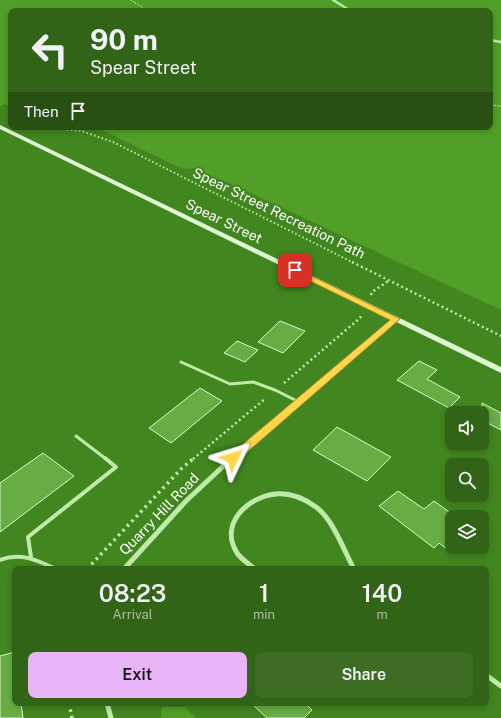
<!DOCTYPE html>
<style>
body{margin:0;font-family:"Public Sans",sans-serif;background:#3d6d24;color:#f1f3f6;height:100vh;display:flex;flex-direction:column;font-size:15px;white-space:nowrap}
*{box-sizing:border-box;margin:0}
p{font-size:13px;color:#a8bda1}
.icon{flex:none;width:22px;height:22px;fill:none;stroke:currentColor;stroke-width:2;stroke-linecap:round;stroke-linejoin:round}
.map{position:relative;flex:1;overflow:hidden}
.details{position:absolute;left:12px;top:566px;width:477px;height:140px;display:flex;flex-direction:column;background:#316417;border-radius:8px;box-shadow:0 2px 6px #0003}
.details>*{flex:none}
.top-card{position:absolute;left:8px;top:8px;width:485px;height:122px;border-radius:8px;box-shadow:0 2px 6px #0003;background:#316417;color:#f1f3f6;overflow:hidden}
.fabs{position:absolute;left:445px;top:406px;display:grid;gap:8px}
.fabs a{display:grid;place-items:center;width:44px;height:44px;border-radius:8px;background:#316417;box-shadow:0 2px 6px #0003;font-size:20px}
.pin{position:absolute;display:grid;place-items:center;width:34px;height:34px;color:#fff;margin:-17px;border-radius:8px;box-shadow:0 2px 6px #0006}
.me{position:absolute;width:44px;margin:-22px;rotate:49deg;stroke-linejoin:round;filter:drop-shadow(0 0 3px #0008)}
.turn{display:flex;align-items:center;gap:14px;height:84px;padding:0 16px;font-size:18px}
.turn .icon{width:52px;height:52px;stroke-width:2.5}
.turn b{display:block;font-size:28px;line-height:34px}
.then{display:flex;align-items:center;height:38px;padding:0 16px;background:#0003;gap:8px;font-size:15px}
.eta{display:flex;justify-content:space-evenly;align-items:center;height:68px;text-align:center}
.eta b{font-size:24px;font-weight:600;line-height:28px}
.action{display:flex;gap:8px;margin-top:auto;padding:8px 16px}
.action a{flex:1;height:46px;border-radius:8px;background:#e9b4f7;color:#111;font-size:16px;font-weight:600;line-height:46px;text-align:center}
.action a+a{background:#3d6d24;color:#f1f3f6}
.map>svg:first-child{display:block}
</style>
<div class="map">
<svg width="501" height="718" viewBox="0 0 501 718">
<rect width="100%" height="100%" fill="#41861f"/>
<!-- green -->
<g fill="#519f28">
<path d="M0,0h501v310l-272,-127 -36,-15 -6,1 -9,-2 -82,-40h394v-116h-479v96l-6,-3 -5,2z"/>
<path d="M162,707h23l11,11h-35z"/>
</g>
<!-- building -->
<g fill="#67ad43" stroke="#dbf8cd">
<path d="M280,321l25,10 -22,22 -25,-11z"/>
<path d="M237,341l21,9 -13,12 -21,-9z"/>
<path d="M419,361l18,9 -10,9 33,18 -11,11 -52,-28z"/>
<path d="M200,388l22,13 -51,42 -22,-15z"/>
<path d="M482,403l19,10v17l-19,-10z"/>
<path d="M337,427l54,30 -24,24 -54,-31z"/>
<path d="M43,453l31,23 -74,56v-49z"/>
<path d="M398,491l26,18 10,-8 18,13v39l-13,-10 -5,5 -55,-42z"/>
<path d="M15,652v51h6l2,15h-23v-62z"/>
<path d="M251,703h54l7,7 -8,8h-37z"/>
</g>
<g fill="none" stroke-linecap="round" stroke-linejoin="round">
<!-- path-far3 -->
<g stroke="#bfeaa8" stroke-width="1.5" stroke-dasharray="1 1.5" stroke-linecap="butt">
<path d="M131,0l17,11"/>
<path d="M490,105l11,1"/>
</g>
<!-- path-far2 -->
<path stroke="#bfeaa8" stroke-width="2" stroke-dasharray="1.5 2.5" stroke-linecap="butt" d="M43,127l39,4 31,11 241,121"/>
<!-- path-far1 -->
<g stroke="#bfeaa8" stroke-width="2.5" stroke-dasharray="2 3" stroke-linecap="butt">
<path d="M352,262l149,74"/>
<path d="M371,295l1,-3 18,-12"/>
<path d="M284,383l76,-65 2,-4"/>
<path d="M193,459l73,-61"/>
</g>
<!-- path -->
<g stroke="#bfeaa8" stroke-width="3.5" stroke-dasharray="2.5 4" stroke-linecap="butt">
<path d="M87,569l95,-101 12,-10"/>
<path d="M69,703l3,15"/>
</g>
<!-- lane-far1 -->
<g stroke="#bfeaa8" stroke-width="3">
<path d="M181,362l49,22 23,-2 22,8 24,12"/>
<path d="M76,436l30,23"/>
</g>
<!-- lane -->
<g stroke="#bfeaa8" stroke-width="4">
<path d="M31,557l-3,-20 88,-70 -11,-9"/>
<path d="M0,560c20,-8 37,0 56,9"/>
</g>
<!-- street-far2 -->
<g stroke="#bfeaa8" stroke-width="2.5">
<path d="M333,0l18,11"/>
<path d="M490,40l11,2"/>
</g>
<!-- street-far1 -->
<path stroke="#bfeaa8" stroke-width="4" d="M231,459l165,-140"/>
<!-- street -->
<g stroke="#bfeaa8" stroke-width="5">
<path d="M124,569l62,-68 46,-43"/>
<path d="M255,569c-6,-5 -14,-10 -18,-16 -18,-29 10,-56 39,-59 14,-1 29,5 40,13 17,12 28,44 38,62"/>
<path d="M486,675l15,11"/>
<path d="M107,703l4,15"/>
</g>
<!-- secondary -->
<path fill="#dff8d3" fill-rule="evenodd" d="M0,125l501,242v6l-501,-244z"/>
</g>
<!-- route -->
<path fill="#ffd54a" stroke="#a68a30" d="M295,268l105,51 -163,142h-7l-2,-3 2,-3 160,-135 -98,-48 -1,-2z"/>
<g text-anchor="middle" dominant-baseline="central" stroke-width="4" stroke-linejoin="round" paint-order="stroke">
<!-- street labels -->
<g font-size="14" fill="#fff" stroke="#41861f">
<text transform="translate(279 213) rotate(26)">Spear Street Recreation Path</text>
<text transform="translate(224 221) rotate(26)">Spear Street</text>
<text transform="translate(159 514) rotate(-46)">Quarry Hill Road</text>
</g>
</g>
</svg>
<div class="fabs">
<a><svg class="icon" aria-label="sound" viewBox="0 0 24 24"><path d="M4 9h4l5-4v14l-5-4H4zM17 9q2 3 0 6"/></svg></a>
<a><svg class="icon" aria-label="search" viewBox="0 0 24 24"><circle cx="10" cy="10" r="6"/><path d="M15 15l6 6"/></svg></a>
<a><svg class="icon" aria-label="layers" viewBox="0 0 24 24"><path d="M12 4l9 5-9 5-9-5zM3 14l9 5 9-5"/></svg></a>
</div>
<div class="pin" style="left:295px;top:270px;background:#d93025"><svg class="icon" aria-label="arrive" viewBox="0 0 24 24"><path d="M6 21V4h12l-3 4 3 4H6"/></svg></div>
<svg class="me" style="left:233px;top:458px" viewBox="-20 -20 40 40"><path d="M0-17L14 15 0 8-14 15z" fill="#ffd54a" stroke="#fff" stroke-width="4"/></svg>
<div class="top-card">
<div class="turn"><svg class="icon" aria-label="left" viewBox="0 0 24 24"><path d="M17 20v-9H6M10 6l-5 5 5 5"/></svg><div><b>90 m</b>Spear Street</div></div>
<div class="then">Then<svg class="icon" aria-label="arrive" viewBox="0 0 24 24"><path d="M6 21V4h12l-3 4 3 4H6"/></svg></div>
</div>
<section class="details">
<div class="eta">
<div><b>08:23</b><p>Arrival</p></div>
<div><b>1</b><p>min</p></div>
<div><b>140</b><p>m</p></div>
</div>
<div class="action"><a>Exit</a><a>Share</a></div>
</section>
</div>
